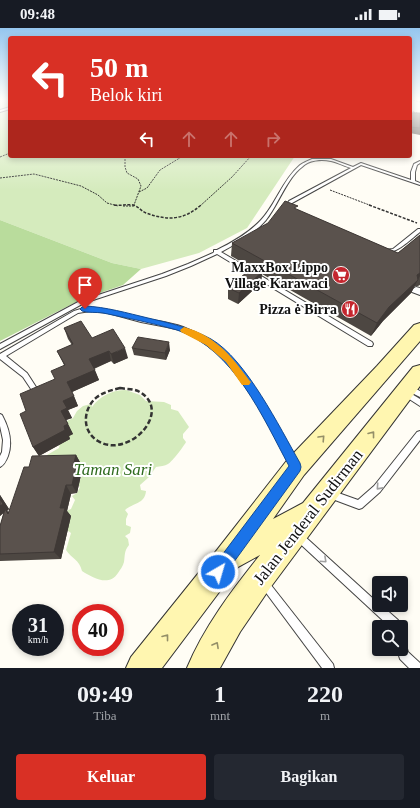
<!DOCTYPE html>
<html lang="id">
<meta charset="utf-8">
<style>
body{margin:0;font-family:"Times New Roman",serif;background:#242831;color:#f1f3f6;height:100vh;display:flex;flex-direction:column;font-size:15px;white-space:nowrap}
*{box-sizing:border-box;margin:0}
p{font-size:13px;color:#9ea1a6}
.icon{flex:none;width:22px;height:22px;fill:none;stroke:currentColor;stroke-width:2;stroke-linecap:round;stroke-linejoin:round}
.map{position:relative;height:640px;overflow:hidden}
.side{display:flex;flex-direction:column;background:#171b24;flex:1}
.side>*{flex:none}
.hud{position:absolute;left:8px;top:8px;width:404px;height:122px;border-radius:4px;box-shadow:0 2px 6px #0003;background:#d93025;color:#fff;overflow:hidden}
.fabs{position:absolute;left:372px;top:548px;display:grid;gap:8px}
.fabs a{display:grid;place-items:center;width:36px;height:36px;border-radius:4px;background:#171b24;box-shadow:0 2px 6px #0003;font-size:20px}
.speed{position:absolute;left:12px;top:576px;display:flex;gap:8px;font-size:20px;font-weight:700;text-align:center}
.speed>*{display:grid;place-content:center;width:52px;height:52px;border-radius:50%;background:#171b24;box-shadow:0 2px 6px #0003;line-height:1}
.speed small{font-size:10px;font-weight:400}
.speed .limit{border:6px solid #d22;background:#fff;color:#111}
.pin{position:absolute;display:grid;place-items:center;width:34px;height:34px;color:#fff;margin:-41px -17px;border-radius:50% 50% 50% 0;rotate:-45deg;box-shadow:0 0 4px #0007}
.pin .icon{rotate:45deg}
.me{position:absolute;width:44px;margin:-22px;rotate:38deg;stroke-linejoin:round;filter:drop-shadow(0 0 3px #0008)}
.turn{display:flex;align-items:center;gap:14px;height:84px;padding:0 16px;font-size:18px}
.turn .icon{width:52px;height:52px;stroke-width:2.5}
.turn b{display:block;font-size:28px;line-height:34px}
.lanes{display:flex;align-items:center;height:38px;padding:0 16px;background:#0003;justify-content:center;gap:20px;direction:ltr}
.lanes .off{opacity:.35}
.eta{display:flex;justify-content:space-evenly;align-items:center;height:68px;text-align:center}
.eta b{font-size:24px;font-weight:700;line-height:28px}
.button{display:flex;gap:8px;margin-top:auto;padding:8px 16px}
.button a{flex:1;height:46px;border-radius:4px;background:#d93025;color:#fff;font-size:16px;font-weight:700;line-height:46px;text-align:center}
.button a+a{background:#242831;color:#f1f3f6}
.status{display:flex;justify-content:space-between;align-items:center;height:28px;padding:0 20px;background:#171b24;direction:ltr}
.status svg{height:11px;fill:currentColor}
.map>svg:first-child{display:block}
</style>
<div class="status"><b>09:48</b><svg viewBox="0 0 49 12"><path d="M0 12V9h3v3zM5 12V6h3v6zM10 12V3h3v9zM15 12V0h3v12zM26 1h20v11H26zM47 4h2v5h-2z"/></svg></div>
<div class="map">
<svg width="420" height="640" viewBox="0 0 420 640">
<rect width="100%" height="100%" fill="#fffdf5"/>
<!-- green -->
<g fill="#d5ebbd">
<path d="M0,72h10v56h285l-48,72 -48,25 -58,16 -29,-6 -112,-43z"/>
<path d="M126,362l14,5 6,6 18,1 7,3v4l7,2 11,16 -6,7v4l3,4c-2,4 -14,20 -18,22 -3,2 -8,2 -12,3l-7,10 -9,8 1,5 5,1c-1,13 -13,12 -21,19l3,4 -2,5v6l5,2 -1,6 -5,3 3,3 1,6c-5,6 -4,10 -5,17 -1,4 -4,8 -6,11 -9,14 -25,5 -36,-2 -3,-12 -10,-12 -16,-21l5,-17 -4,-3 -1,-19 5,-2 4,-9 -3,-4 5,-3 3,-6 -3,-3 3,-4 3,-8 -35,-12 -1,-5 12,-7 4,-25 10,-5 4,-7 6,-5 8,-2 1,3c8,-11 20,-17 34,-17z"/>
</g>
<!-- forest -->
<path fill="#b9dc9c" d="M0,192l112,43 29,6 -18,16 -43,15 -80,41z"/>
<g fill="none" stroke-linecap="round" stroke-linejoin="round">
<!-- lane casing -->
<g stroke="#444" stroke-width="2">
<g id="lane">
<path d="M10,79v2l-10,3v-2z"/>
<path d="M312,131h19l22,8 8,-4 50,17v-8l3,-8 6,-3v2l-3,2 -2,7v9l5,2v2l-59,-20 -69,38 -2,3 1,3 -3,1 -2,-4 3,-5 62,-33c-7,-2 -14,-6 -20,-7 -10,-2 -22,-1 -29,6 -15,11 -24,38 -36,53 -12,14 -30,24 -45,32l151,90 1,2 -1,2h-4l-151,-92 -26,12 -25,10 -82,27 -84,46v-5l80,-43 82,-27 26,-10 25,-11 1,-1v-2h3c16,-8 32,-17 44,-30 15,-16 21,-39 38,-54 3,-3 9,-5 13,-7z"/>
<path d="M418,201h2v3c-9,7 -26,25 -38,19l2,-1 9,-1z"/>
<path d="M84,280c20,-1 38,6 57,10 14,3 28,4 42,9 15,6 29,14 41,25 31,29 52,72 73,108l1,3 -1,3 -3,1 -3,-1 -36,-66 -23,-32 -12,-13 -13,-10 -10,-7 -17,-8 -13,-3 -26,-5 -33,-9 -16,-2 -8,1 -6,1 -72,43 21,17 9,14 -1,2 -2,1 -2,-1 -8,-12 -23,-18v-5l74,-43z"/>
<path d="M410,358l10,5v6l-12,-6 -1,-2 1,-2z"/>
<path d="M405,362l15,9v7l-17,-11 -1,-2 1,-2z"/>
<path d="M0,386l2,1c7,13 11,27 6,41 -2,5 -4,9 -8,11v-11l2,-4 1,-12 -3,-14z"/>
<path d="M420,403v9l-40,52 -18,16 -3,1 -32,-12 -1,-3 1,-3 3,-1 28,10 16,-14 43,-54z"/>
<path d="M299,505l3,1 77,70v1h2l17,15 2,7h-10l-94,-87 -1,-3 1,-3z"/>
<path d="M264,550l3,2 66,84 1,4h-12l-61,-82 -2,-3 2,-3z"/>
<path d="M401,613l4,1 3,10 12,11v5h-11l-9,-9 -3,-10h4z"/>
</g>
</g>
<!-- street casing -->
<g stroke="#444" stroke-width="2">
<path id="street" d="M416,259l4,1v7l-8,-3 -1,-2z"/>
</g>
<!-- secondary casing -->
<g stroke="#333" stroke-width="2">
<path id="secondary" d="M420,295v18l-116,134 -31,44 30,-16 110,-136 7,-2v21l-150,202 -30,44 -20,36h-33c17,-41 45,-78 73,-113l-22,12 -76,101h-36l5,-11 86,-107 71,-91 89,-93 37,-41z"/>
</g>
<!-- path-far2 -->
<g stroke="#333" stroke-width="1" stroke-dasharray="2 1" stroke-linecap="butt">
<path d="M413,72l7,2"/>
<path d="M410,83l10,3"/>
<path d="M125,128v11l2,6 11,6 3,7 -7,19"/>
<path d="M0,129l10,-4"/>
<path d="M0,150l34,-4 47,12 17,9 9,8 11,3"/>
<path d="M330,162l42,16"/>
<path d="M139,164l8,-4 13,-18 23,-14"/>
<path d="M123,178h12"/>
<path d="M200,178l32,-29 19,-21"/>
</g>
<!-- path-far1 -->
<g stroke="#333" stroke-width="1.5" stroke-dasharray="3 1.5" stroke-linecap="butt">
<path d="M114,177c7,1 12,-1 19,0 5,1 8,6 13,8 22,8 38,7 55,-8"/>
<path d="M369,177l48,18"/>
</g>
<!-- path -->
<path stroke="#333" stroke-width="2.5" stroke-dasharray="5 2.5" stroke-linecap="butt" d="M120,360c6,1 13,1 18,3 37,19 -9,69 -40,50 -17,-10 -15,-33 -1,-44 7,-5 15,-7 23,-9z"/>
<!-- lane -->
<use href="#lane" fill="#fff" fill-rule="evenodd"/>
<!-- street -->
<use href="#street" fill="#fff" fill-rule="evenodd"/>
<!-- secondary -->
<use href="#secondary" fill="#fff6b0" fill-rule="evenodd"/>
</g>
<!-- wall -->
<g fill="#4d4742">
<path d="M410,81l2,4h8v25v-3l-10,-2z"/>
<path d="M298,182l100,43 22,-18v50l-2,1h-3l-4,7 -28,28 -12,15 -109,-62 -1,9 -23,21 -10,-5v-11l24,-20 -21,-12 1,-13z"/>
<path d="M64,300l28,10 36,20 -14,6 -3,-3 -17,8 5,11 -27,12 6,14 -10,4 4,8 -6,2 7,14 -4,2 1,3 -31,17 -6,-9 -7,-36 29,-32 9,-14 -7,-14 15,-6 -4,-6z"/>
<path d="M132,320l38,2 -4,10 -32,-5z"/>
<path d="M76,427l5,9 -2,8 2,3 -4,18 -6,1 -4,17 4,5 -10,43 -61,2v-35l4,-14 -4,4v-21l9,14 -2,2 2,1 20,-45z"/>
</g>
<!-- shaded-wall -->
<g fill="#3f3936">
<path d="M262,244l-1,11 -23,21 1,-11z"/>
<path d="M420,245v3l-9,17 -28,28 -12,15 6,-13 12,-16 28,-32z"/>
<path d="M169,314l1,8 -4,10 -1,-7z"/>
<path d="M125,320l3,10 -14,6 -3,-10z"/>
<path d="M109,323l2,10 -19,8 -3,-10z"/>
<path d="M95,342l4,10 -27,12 -5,-10z"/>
<path d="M74,368l4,10 -10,4 4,8 -6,2 7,14 -4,2 1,3 -31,17 -6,-9 31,-21 -3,-15 2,-10z"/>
<path d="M76,427l5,9 -2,8 2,3 -4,18 -5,-8 1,-19z"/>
<path d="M66,457l5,9 -4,17 4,5 -10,43 -7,-7 6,-44z"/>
<path d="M0,467l9,14 -2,2 7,6 -6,-3 -2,-3 -6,5z"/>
</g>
<!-- building -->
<g fill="#5a524d" stroke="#3f3936">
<path d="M410,81h1l1,4h8v15l-10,-1z"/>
<path d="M285,173l13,5 -4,2 104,45 22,-18v38l-3,2 1,5 -29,27 -12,16 -145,-80 36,-20z"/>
<path d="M253,239l9,5 -23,21 -11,-5z"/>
<path d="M81,293l11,17 21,-9 12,19 -14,6 -2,-3 -20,8 6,11 -28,12 7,14 -11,5 4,7 -6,3 7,13 -4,2 1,4 -32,17 -13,-33 6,-3 -6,-17 35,-15 -4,-8 14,-6 -8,-14 16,-7 -9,-16z"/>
<path d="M138,309l31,5 -4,11 -33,-5z"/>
<path d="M76,427l-3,11h3l-4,19h-6l-6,23h5l-11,44 -54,2v-28l5,-17 3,5 16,-47h5l3,-11z"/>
<path d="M0,471l3,5 -3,2z"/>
</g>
<!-- one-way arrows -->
<defs><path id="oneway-chevron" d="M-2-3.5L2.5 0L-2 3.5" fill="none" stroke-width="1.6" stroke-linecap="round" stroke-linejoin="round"/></defs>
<g stroke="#948f68">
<use href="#oneway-chevron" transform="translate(372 406) rotate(-52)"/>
<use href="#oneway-chevron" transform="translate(322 410) rotate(-47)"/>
<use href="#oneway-chevron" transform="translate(166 609) rotate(-52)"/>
<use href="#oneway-chevron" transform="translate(216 617) rotate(-61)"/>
</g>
<g stroke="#a0a0a0">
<use href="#oneway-chevron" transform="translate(379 459) rotate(132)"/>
<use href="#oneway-chevron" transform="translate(324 532) rotate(43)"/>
</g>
<!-- sky -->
<linearGradient id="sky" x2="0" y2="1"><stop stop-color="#95c6ee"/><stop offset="0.44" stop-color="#fffefa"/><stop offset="1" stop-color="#fffefa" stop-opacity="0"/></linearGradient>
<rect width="420" height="162" fill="url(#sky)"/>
<!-- route -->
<path fill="#1a73e8" stroke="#114b97" d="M85,278c21,1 42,7 63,12 22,5 43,10 63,21 35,20 69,89 89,124l1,4 -1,4 -77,106 -5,2 -5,-2 -2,-5 2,-5 76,-101c-26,-48 -55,-117 -112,-136 -24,-7 -50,-12 -74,-17 -7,-1 -15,0 -21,-2l-2,-2 2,-2z"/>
<!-- slow -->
<path fill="#f59e0b" d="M184,299c30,8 48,29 65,53l2,2 -2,3h-7l-16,-23 -20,-17 -25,-13 -1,-2z"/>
<!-- icons -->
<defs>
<g id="supermarket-disc" transform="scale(0.9)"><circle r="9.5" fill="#c4262e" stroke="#fff"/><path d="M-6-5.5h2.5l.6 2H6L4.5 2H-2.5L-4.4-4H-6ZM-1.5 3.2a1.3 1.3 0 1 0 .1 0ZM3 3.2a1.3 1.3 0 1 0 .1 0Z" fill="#fff"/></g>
<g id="restaurant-disc" transform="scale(0.9)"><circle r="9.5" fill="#c4262e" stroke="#fff"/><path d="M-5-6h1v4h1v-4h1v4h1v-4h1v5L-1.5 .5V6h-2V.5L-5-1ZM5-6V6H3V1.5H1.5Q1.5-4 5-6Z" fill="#fff"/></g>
</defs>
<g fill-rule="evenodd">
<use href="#supermarket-disc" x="341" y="247"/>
<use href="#restaurant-disc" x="350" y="281"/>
</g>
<g text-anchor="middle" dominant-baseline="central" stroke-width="4" stroke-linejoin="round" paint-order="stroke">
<!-- poi labels -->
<g font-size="14" font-weight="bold" fill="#111" stroke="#fff" text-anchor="end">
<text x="328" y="239">MaxxBox Lippo<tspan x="328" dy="16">Village Karawaci</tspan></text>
<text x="337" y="281">Pizza ė Birra</text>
</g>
<!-- near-park labels -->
<g font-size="17" font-style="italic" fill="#2f6b1f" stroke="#fff">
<text x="113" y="441">Taman Sari</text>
</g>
<!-- near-street labels -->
<g font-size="17" fill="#111" stroke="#fff">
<text transform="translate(308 489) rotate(-52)">Jalan Jenderal Sudirman</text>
</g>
</g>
</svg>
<div class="fabs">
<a><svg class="icon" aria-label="sound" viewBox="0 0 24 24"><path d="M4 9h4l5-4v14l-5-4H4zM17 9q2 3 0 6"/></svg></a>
<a><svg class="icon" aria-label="search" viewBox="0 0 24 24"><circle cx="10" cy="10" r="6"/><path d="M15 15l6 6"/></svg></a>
</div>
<div class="speed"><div>31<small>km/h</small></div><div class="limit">40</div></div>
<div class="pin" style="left:85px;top:281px;background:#d93025"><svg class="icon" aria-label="arrive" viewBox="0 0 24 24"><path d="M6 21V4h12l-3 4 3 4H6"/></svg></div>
<svg class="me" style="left:218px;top:544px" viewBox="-20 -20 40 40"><circle r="17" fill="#1a73e8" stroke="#fff" stroke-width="3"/><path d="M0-11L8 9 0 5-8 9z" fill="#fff"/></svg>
<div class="hud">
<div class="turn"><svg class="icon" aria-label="left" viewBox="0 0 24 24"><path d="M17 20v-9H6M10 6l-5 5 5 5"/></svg><div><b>50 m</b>Belok kiri</div></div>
<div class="lanes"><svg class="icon" aria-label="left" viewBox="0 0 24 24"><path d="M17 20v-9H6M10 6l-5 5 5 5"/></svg><svg class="icon off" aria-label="ahead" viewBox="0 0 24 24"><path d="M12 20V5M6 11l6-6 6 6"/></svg><svg class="icon off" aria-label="ahead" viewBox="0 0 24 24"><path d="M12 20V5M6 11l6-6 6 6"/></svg><svg class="icon off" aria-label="right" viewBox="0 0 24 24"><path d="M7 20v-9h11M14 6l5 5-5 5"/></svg></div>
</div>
</div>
<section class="side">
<div class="eta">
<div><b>09:49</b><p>Tiba</p></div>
<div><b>1</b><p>mnt</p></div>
<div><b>220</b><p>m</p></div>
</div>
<div class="button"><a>Keluar</a><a>Bagikan</a></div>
</section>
